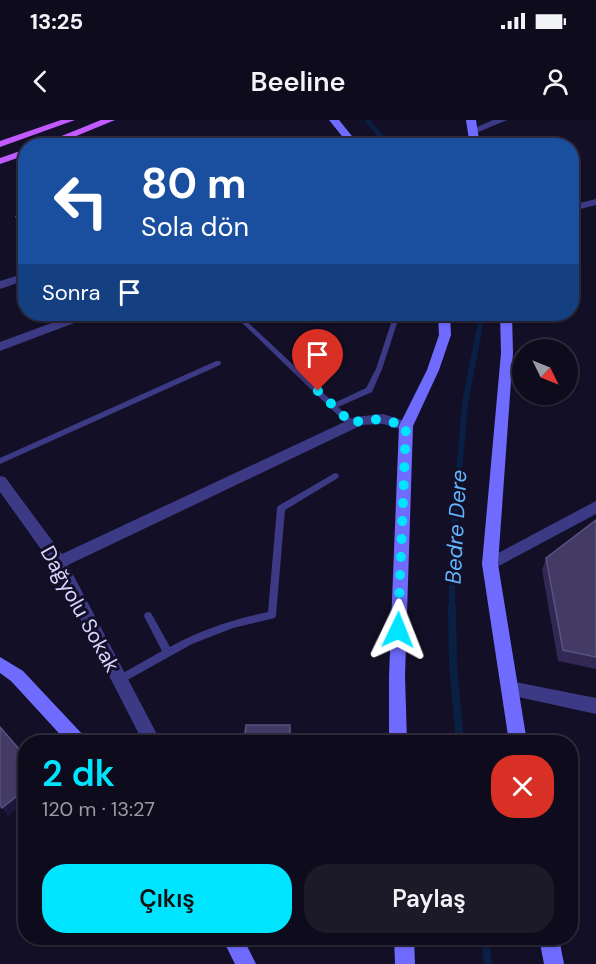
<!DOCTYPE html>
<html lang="tr">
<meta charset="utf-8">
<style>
body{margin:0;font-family:"DM Sans",sans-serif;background:#1c1929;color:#f1f3f6;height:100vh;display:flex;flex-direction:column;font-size:22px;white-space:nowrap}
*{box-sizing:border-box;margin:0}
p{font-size:20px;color:#9b9ba3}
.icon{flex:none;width:33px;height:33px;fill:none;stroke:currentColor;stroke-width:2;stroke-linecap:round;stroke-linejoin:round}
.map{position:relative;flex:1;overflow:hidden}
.side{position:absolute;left:18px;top:615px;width:560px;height:210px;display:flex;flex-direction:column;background:#0e0b1c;border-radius:24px;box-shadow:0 2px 4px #0004,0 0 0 2px #2e2b3b}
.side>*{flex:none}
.banner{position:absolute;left:18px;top:18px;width:561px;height:183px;border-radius:24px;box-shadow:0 2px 4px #0004,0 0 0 2px #2e2b3b;background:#1a4fa0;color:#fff;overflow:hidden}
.needle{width:39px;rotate:133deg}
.controls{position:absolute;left:512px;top:219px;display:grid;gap:12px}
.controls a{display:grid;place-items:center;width:66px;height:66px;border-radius:50%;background:#0e0b1c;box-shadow:0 2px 4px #0004,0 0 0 2px #2e2b3b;font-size:30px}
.pin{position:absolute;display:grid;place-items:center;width:51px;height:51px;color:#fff;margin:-62px -26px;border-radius:50% 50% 50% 0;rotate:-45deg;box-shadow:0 0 6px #0007}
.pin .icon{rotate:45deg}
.me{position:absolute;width:66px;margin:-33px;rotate:2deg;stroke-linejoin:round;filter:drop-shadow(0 0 4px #0008)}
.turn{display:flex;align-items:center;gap:21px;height:126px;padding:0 24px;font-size:27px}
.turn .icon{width:78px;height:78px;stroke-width:2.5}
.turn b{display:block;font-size:42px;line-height:51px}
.then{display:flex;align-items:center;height:57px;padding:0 24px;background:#0003;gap:12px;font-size:22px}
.round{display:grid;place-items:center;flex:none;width:63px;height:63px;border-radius:24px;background:#1c1929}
.headline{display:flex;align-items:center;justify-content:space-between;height:102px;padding:0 24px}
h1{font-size:36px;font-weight:600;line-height:45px;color:#00e5ff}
.cta{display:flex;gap:12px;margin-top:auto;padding:12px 24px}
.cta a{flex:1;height:69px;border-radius:24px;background:#00e5ff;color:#111;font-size:24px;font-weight:600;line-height:69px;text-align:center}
.cta a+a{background:#1c1929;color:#f1f3f6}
.status{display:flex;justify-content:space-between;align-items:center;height:42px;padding:0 30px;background:#0e0b1c;direction:ltr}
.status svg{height:16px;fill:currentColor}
header{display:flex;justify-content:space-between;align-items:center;height:78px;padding:0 24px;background:#0e0b1c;font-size:27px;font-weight:600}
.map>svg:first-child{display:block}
</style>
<div class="status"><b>13:25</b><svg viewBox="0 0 49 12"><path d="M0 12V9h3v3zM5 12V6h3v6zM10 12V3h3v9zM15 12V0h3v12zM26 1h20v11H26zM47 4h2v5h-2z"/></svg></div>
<header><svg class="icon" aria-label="back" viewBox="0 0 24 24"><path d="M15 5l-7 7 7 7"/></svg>Beeline<svg class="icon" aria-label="person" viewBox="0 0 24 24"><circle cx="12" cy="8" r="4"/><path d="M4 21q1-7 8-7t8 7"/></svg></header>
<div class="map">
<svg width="596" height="844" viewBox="0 0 596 844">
<rect width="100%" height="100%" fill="#130f26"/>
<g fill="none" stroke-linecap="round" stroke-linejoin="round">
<!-- stream-far2 -->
<g stroke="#0a1f44" stroke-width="4.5">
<path d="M367,0l22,26"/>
<path d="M479,212l2,-18"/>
</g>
<!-- stream-far1 -->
<path stroke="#0a1f44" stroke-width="6" d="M452,487v-54l13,-150 14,-72"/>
<!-- stream -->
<g stroke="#0a1f44" stroke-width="8">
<path d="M452,486l1,59 7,77"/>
<path d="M485,818l3,26"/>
</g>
<!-- lane -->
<g fill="#3d3a85" fill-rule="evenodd">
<path d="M233,194h6l95,89 32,-15 10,-19 18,-55h6l-18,55 -10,23 -34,15 17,15 1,2 -1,2h-6z"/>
<path d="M216,241h4l1,2 -1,2 -220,99v-6z"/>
<path d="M335,353l3,1 1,2 -1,2 -53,32 -9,105 -1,3 -42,10 -41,16 -70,39 -3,1 -3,-1 -2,-3 2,-3 46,-26 -18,-35 1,-3 3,-1 3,1 19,34c32,-18 62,-27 98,-35l9,-104 1,-2z"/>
</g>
<!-- street -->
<g fill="#3d3a85" fill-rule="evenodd">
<path d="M493,0h14l-31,13 -8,-2z"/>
<path d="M596,79v6l-24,6v-6z"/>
<path d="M26,153v7l-26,9v-8z"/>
<path d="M76,194h16l-2,3 -90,34v-9z"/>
<path d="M383,294l28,9 2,3 -7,5 -23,-7 -21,1 -294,140 93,177h-18l-90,-176 -53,-74v-16l5,1 57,77 293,-137z"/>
<path d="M596,381v13l-101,54h-10l-3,-4 3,-4z"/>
<path d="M510,561l86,17v16l-92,-20 -2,-5 2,-5z"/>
</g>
<!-- secondary -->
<g fill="#6f6bff" fill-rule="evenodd">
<path d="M329,0h10l21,26h-10z"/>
<path d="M466,0h10l4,26h-10z"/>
<path d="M438,194h12l1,21 -12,35 -26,56 -8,250 2,66h-18v-66l10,-250 28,-56 12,-35z"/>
<path d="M500,194h12l1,39 -15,211 29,178h-18l-27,-178 19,-211z"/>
<path d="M0,537l23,14 61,65 3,6h-20l-56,-61 -11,-8z"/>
<path d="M222,818h21l13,26h-21z"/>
<path d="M394,818h20l1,26h-20z"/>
<path d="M539,818h20l5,26h-20z"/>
</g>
<!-- primary -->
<g fill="#c25bff" fill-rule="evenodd">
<path d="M61,0h14l-75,27v-6z"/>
<path d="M101,0h14l-63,26h-15z"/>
<path d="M26,29v6l-26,9v-6z"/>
</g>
</g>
<!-- wall -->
<g fill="#312854">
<path d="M26,94v20l-8,-9 -2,-8z"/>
<path d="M596,400v149l-38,-8 -16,-91 4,-12z"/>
</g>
<!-- shaded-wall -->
<g fill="#1d163a">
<path d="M26,642v13l-3,2 -5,-8z"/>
<path d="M26,669v13l-18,14 -6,-8z"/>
</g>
<!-- building -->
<g fill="#433a66" stroke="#5a527e" stroke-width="1.5">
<path d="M26,94v14l-10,-11z"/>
<path d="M596,400v137l-33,-7 -17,-92z"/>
<path d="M246,605h44v16h20v1h-66z"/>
<path d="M0,607l26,30v5l-8,7 8,7v13l-24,19 -2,-3z"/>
</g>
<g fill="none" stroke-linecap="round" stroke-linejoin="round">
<!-- route -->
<path stroke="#00e5ff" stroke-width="10" stroke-dasharray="0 18" d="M318,271l34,33c18,-9 36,-3 54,2l-8,204"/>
</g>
<g text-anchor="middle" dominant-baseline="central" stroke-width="6" stroke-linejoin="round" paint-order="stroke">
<!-- street labels -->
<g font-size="21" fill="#d9d4ff" stroke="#130f26">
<text transform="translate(80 489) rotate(61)">Dağyolu Sokak</text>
</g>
<!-- water labels -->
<g font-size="22" font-style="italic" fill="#62b6ff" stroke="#130f26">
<text transform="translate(456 407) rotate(-87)">Bedre Dere</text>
</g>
</g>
</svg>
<div class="controls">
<a><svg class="needle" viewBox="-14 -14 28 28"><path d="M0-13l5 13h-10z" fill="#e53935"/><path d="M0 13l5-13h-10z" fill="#9b9ba3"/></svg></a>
</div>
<div class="pin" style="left:318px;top:271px;background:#d93025"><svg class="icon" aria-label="arrive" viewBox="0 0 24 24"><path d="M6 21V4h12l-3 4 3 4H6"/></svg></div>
<svg class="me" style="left:398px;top:510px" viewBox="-20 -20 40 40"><path d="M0-17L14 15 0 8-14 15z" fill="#00e5ff" stroke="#fff" stroke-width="4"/></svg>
<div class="banner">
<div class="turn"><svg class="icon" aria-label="left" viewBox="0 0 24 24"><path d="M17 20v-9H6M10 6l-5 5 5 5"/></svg><div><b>80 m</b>Sola dön</div></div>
<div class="then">Sonra<svg class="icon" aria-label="arrive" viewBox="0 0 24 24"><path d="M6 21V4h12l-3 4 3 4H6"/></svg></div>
</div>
<section class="side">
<div class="headline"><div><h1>2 dk</h1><p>120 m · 13:27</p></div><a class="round" style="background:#d93025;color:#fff"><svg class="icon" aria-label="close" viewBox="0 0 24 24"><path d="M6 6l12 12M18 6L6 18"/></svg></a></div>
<div class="cta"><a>Çıkış</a><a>Paylaş</a></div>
</section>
</div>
